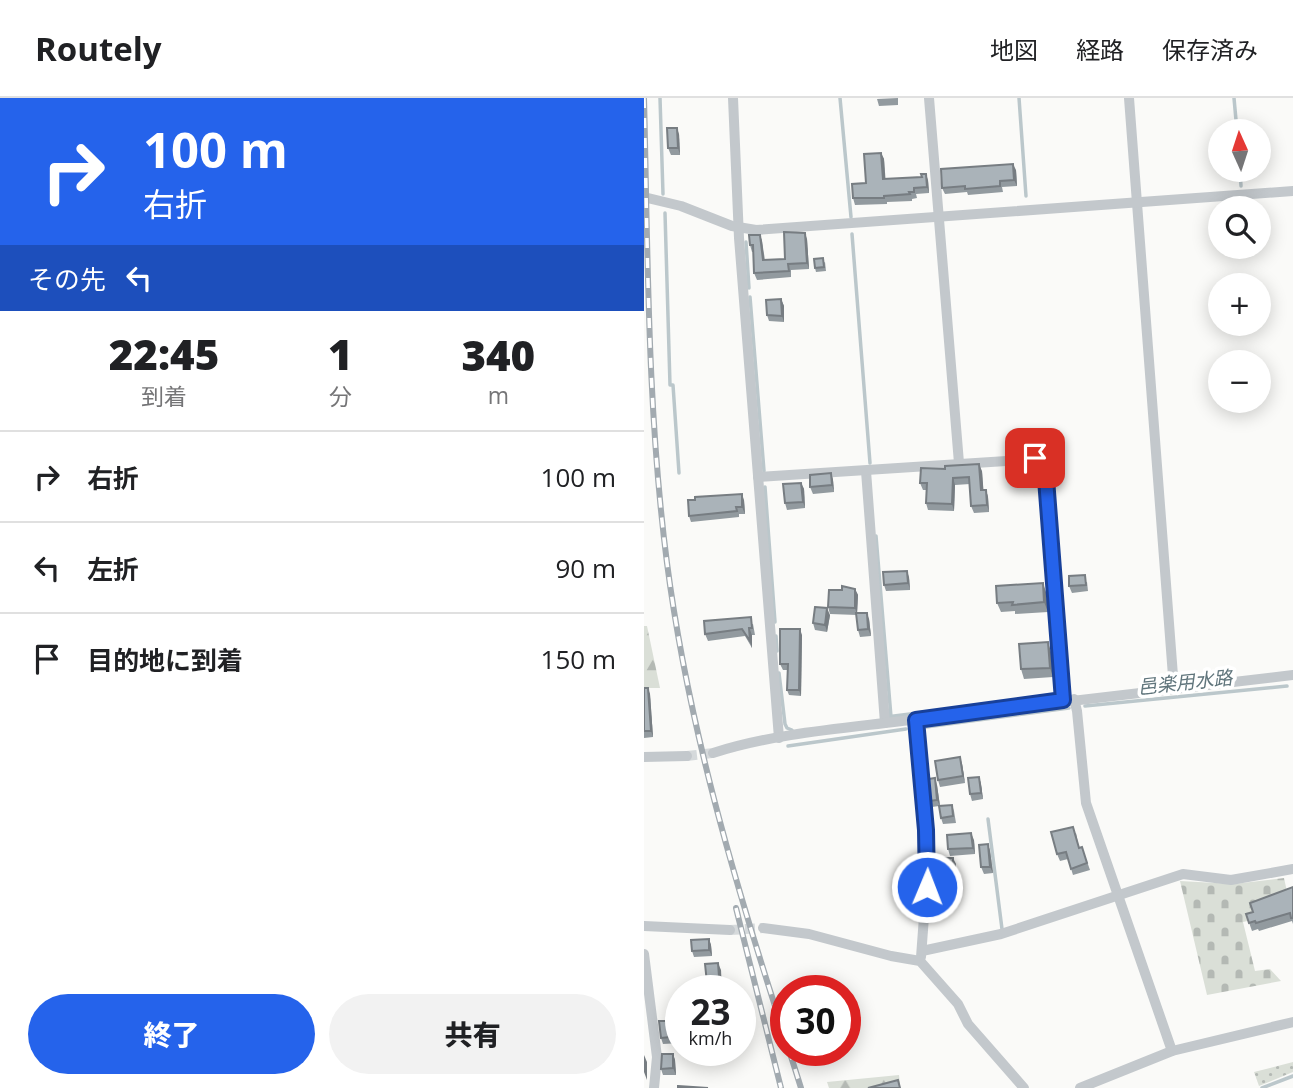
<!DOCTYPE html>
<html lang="ja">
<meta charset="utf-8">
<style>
body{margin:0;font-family:"Open Sans","Noto Sans JP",sans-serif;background:#f2f2f2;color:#202124;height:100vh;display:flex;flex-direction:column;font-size:26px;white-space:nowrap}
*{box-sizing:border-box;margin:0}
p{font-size:23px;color:#757577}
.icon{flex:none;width:38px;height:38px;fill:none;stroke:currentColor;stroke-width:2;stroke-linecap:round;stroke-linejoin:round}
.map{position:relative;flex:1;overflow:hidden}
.drawer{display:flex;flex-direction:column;background:#fff;width:644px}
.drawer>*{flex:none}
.guide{background:#2563eb;color:#fff;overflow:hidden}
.needle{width:46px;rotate:357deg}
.tools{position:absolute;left:564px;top:21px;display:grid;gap:14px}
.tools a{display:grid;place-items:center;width:63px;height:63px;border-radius:50%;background:#fff;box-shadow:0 4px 18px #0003;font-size:35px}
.speed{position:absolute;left:21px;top:877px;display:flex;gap:14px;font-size:35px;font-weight:700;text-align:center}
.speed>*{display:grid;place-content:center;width:91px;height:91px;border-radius:50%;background:#fff;box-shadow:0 4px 18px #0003;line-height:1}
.speed small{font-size:18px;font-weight:400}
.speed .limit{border:10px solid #d22;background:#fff;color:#111}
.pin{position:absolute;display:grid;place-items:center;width:60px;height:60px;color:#fff;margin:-30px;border-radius:14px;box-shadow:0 4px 10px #0006}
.me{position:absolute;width:77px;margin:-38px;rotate:1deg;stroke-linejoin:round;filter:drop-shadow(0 0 5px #0008)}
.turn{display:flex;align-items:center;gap:24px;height:147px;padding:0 28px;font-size:32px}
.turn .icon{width:91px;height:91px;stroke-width:2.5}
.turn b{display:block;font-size:49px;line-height:60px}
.then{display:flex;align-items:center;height:66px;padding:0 28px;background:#0003;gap:14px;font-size:26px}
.eta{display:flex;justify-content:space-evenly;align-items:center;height:119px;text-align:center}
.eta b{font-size:42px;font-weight:800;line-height:49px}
.button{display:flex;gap:14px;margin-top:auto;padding:14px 28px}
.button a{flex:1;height:80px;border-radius:42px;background:#2563eb;color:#fff;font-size:28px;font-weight:800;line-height:80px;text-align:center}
.button a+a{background:#f2f2f2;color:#202124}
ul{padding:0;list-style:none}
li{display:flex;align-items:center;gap:21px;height:91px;padding:0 28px;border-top:2px solid #e0e0e0}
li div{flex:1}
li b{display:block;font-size:26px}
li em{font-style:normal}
header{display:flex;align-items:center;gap:42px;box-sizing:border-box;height:98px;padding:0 35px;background:#fff;border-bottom:2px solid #e0e0e0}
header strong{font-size:33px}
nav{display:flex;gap:38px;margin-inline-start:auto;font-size:24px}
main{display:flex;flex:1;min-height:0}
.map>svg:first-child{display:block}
</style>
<header>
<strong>Routely</strong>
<nav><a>地図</a><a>経路</a><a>保存済み</a></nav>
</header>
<main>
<section class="drawer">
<div class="guide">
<div class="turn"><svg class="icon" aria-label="right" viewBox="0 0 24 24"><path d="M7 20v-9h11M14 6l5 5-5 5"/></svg><div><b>100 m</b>右折</div></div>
<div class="then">その先<svg class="icon" aria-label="left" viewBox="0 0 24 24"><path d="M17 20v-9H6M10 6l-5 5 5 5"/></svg></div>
</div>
<div class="eta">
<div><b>22:45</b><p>到着</p></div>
<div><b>1</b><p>分</p></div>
<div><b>340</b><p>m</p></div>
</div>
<ul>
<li><svg class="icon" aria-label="right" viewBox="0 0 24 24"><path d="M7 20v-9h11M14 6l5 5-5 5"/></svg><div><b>右折</b></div><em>100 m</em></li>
<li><svg class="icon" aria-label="left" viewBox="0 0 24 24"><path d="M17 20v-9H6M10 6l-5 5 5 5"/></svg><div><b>左折</b></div><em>90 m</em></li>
<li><svg class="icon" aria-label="arrive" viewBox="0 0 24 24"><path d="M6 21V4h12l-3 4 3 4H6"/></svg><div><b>目的地に到着</b></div><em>150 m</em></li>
</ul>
<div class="button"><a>終了</a><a>共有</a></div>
</section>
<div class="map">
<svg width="649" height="990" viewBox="0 0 649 990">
<defs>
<pattern id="grass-dots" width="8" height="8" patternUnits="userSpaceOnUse" patternTransform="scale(1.75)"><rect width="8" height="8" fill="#dadfd7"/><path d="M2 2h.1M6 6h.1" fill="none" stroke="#b4b9b4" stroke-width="1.8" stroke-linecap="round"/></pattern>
<pattern id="forest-firs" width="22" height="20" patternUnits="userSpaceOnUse" patternTransform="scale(1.75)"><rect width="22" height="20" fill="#dadfd7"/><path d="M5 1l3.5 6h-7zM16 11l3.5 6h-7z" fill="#b4b9b4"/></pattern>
<pattern id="cemetery-stones" width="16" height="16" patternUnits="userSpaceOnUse" patternTransform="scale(1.75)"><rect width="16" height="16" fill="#dadfd7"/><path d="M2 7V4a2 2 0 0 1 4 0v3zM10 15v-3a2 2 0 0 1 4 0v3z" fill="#b4b9b4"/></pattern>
</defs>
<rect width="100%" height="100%" fill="#fafaf8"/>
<!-- grass -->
<path fill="url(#grass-dots)" d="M649,964v10l-34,14 -5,-14z"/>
<!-- forest -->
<g fill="url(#forest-firs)">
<path d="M0,528h3l13,62h-16z"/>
<path d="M255,977l1,9 -18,4h-53l-2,-6z"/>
</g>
<!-- cemetery -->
<path fill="url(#cemetery-stones)" d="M640,780l4,18 -32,23 -13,3 12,49 15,-2 11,12 -74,14 -27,-114 54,3z"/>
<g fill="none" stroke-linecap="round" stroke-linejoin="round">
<!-- stream -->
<g stroke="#bbc7cb" stroke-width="3.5">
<path d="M16,0l3,96"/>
<path d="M196,0l11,119"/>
<path d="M375,0l7,98"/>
<path d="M590,0l3,33"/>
<path d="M596,72l1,16"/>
<path d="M21,115l5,172h3l6,88"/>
<path d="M208,136l18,229"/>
<path d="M102,144l3,46"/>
<path d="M106,199l14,174"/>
<path d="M121,389l10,135"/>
<path d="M232,438l15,181"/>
<path d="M132,538l1,15"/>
<path d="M135,575l6,51 2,4 5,2"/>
<path d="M441,608l202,-20"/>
<path d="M242,619l169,-21"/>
<path d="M282,629l143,-19"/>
<path d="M144,648l118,-17"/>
<path d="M344,721l14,110"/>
<path d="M618,990l31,-12"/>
</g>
<!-- minor-tunnel -->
<g stroke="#d5d9db" stroke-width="10" stroke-dasharray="10 5" stroke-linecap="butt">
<path d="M43,658l26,-3"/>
<path d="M86,832l33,-2"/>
</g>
<!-- minor -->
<g stroke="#c3c8cc" stroke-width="10">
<path d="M89,0l6,140 40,500"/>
<path d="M285,0l30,365"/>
<path d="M485,0l45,591"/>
<path d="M0,99l37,9 51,20 24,4 537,-39"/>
<path d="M222,373l19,252"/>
<path d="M114,379l281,-18 6,7 18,234"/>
<path d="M430,601l3,12 9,92 86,248"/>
<path d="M273,622l11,143 -7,94"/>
<path d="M69,655c66,-21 137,-25 205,-34 125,-15 250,-30 375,-44"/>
<path d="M0,659l43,-1"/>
<path d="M0,828l86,4"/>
<path d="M119,830l46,6 82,22 29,5 38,43 10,20 56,64"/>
<path d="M278,853l79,-17 182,-60 48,6 62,-11"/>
<path d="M0,856l13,103 -3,31"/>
<path d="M436,990l92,-37 121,-29"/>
</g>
<!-- rail casing -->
<g stroke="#a2aab0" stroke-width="6">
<g id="rail">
<path d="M0,0c4,155 3,311 23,465 21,162 68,321 119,477"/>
<path d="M92,810l45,180"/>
<path d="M145,952l12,38"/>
</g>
</g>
<!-- rail -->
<use href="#rail" stroke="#fff" stroke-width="3.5" stroke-dasharray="10" stroke-linecap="butt"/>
</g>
<!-- wall -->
<g fill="#929a9f">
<path d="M254,0v7l-19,1 -2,-7z"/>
<path d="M35,36l1,21h-9l-3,-7z"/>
<path d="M237,55l3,6 1,20 43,1 1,13 -13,1 1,4 -5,1v2l-25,1v2l-32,1 -2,-7 13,-15z"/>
<path d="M372,72l1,16 -15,1 1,5 -35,3 -1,-3 -22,2 -3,-6z"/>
<path d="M116,137l2,6 3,19 20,-1 22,-20 2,30 -18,1v7l-34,3 -3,-7 -1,-21h-1l-2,-7z"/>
<path d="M181,164l1,9 -10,1 -1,-4z"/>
<path d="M137,201l3,7v16l-15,-1 -2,-6z"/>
<path d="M338,373l1,19h3l2,7 1,15 -15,1 -3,-7 -1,-22 -15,1 -1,26 -26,-1 -2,-7 1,-13h-4l-3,-7z"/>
<path d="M187,375l2,7 1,12 -21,2 -3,-7z"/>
<path d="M157,385l3,6 1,19 -18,2 -2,-7z"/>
<path d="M100,402l1,14h-6v3l-48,5 -2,-6z"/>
<path d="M265,479l1,13 -24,1 -2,-6z"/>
<path d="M443,484l1,9 -16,2 -3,-7z"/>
<path d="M211,491l3,6 -1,18 12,6 2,17 -11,1 -2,-7 -1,-15 -27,-1 -2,-7 14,-17z"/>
<path d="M402,494l2,20 -33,2v-3l-14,1 -4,-9z"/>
<path d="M186,517l-3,17 -12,-2 -2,-7z"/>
<path d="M109,526l2,11h-3v13l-7,-12 -37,5 -3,-7z"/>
<path d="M158,537l-1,61 -12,-1 -2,-5 1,-20h-5l-3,-6z"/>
<path d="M407,554l2,25 -29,2 -3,-10z"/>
<path d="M0,590l6,6 3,43 -9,1z"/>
<path d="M318,666l3,19 -25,4 -2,-7z"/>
<path d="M335,679l2,7 2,15 -11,2 -2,-7z"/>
<path d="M293,687l3,21 12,-1 2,6 2,12 -13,1 -2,-6 -2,-12 -7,1 -3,-6z"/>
<path d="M432,735l3,15 3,-1 8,23 -17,5 -5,-16 -8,2 -3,-7z"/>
<path d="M330,742l1,14 -25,2 -2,-7z"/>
<path d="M344,746l2,7 3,22 -9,1 -3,-7z"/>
<path d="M312,766v19h-19l-3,-7z"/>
<path d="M649,789v37l-1,-3 -33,10 -1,-2 -6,2 -6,-17 7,-2z"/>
<path d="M65,841l2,6 1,11 -18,1 -2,-6z"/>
<path d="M37,923v22l-18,1 -2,-6z"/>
<path d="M44,952h21l1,5h-20z"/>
<path d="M29,956l2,6 1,15h-13l-2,-6z"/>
</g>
<!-- shaded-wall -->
<g fill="#777d82">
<path d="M33,30l2,6 1,21 -2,-7z"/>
<path d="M237,55l3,6 2,27 -3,-7z"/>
<path d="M369,66l3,6 1,16 -3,-6z"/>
<path d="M282,76l2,6 1,13 -2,-6z"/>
<path d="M161,135l2,6 2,30 -2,-6z"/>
<path d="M116,137l2,6 3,26 -2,-7z"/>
<path d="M137,201l3,7v16l-2,-6z"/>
<path d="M335,366l3,7 2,26 -3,-7z"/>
<path d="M187,375l2,7 1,12 -2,-7z"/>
<path d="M309,380l2,7 -1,26 -2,-7z"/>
<path d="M157,385l3,6 1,19 -2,-6z"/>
<path d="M342,392l2,7 1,15 -2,-7z"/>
<path d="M98,396l2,6 1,14 -3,-7z"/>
<path d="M263,473l2,6 1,13 -2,-7z"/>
<path d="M399,485l3,9 2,20 -4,-10z"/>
<path d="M211,491l3,6 -1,20 -2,-7z"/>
<path d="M183,510l3,7 -3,17 -2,-7z"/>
<path d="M223,515l2,6 2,17 -3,-7z"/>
<path d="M105,530l3,7v13l-2,-7z"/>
<path d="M156,531l2,6 -1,61 -2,-6z"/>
<path d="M404,544l3,10 2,25 -3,-9z"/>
<path d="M4,590l2,6 3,43 -2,-6z"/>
<path d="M316,659l2,7 3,19 -2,-7z"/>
<path d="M335,679l2,7 2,15 -2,-6z"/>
<path d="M291,680l2,7 3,21 -3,-6z"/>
<path d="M327,735l3,7 1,14 -2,-6z"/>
<path d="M344,746l2,7 3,22 -3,-6z"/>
<path d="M309,760l3,6v19l-3,-7z"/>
<path d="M65,841l2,6 1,11 -3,-6z"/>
<path d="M74,865l3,7 1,20h-2z"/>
<path d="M29,956l2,6 1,15 -3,-7z"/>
<path d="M0,957l3,7v18l-3,-8z"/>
</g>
<!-- building -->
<g fill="#aab3b9" stroke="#777d82" stroke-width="2">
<path d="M23,30h10l1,20h-10z"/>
<path d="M237,55l2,26 39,-2 -1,-3h5l1,13 -13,1v4h-5l1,2 -26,2v2h-31l-1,-14 14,-1 -2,-29z"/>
<path d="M369,66l1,16 -14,1v5l-35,3v-3l-23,2 -1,-19z"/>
<path d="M140,134l21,1 2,30 -19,1 1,7 -35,2 -1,-28h-3l-1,-10h11l3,25 22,-1z"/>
<path d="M179,160l1,9 -9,1 -1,-9z"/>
<path d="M137,201l1,17 -15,-1 -1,-15z"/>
<path d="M335,366l2,26h5l1,15 -16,1 -2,-29 -16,1 -1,26 -26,-1 1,-20h-7l1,-15 24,1v-3z"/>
<path d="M187,375l1,12 -22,2v-12z"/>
<path d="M157,385l2,19 -18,1 -2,-19z"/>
<path d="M98,396v13h-6l1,4 -48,5 -1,-16h7v-3z"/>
<path d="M263,473l1,12 -24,2 -1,-13z"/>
<path d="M441,477l1,10 -17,1v-10z"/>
<path d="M399,485l1,19 -32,3 1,-3 -16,1 -1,-17z"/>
<path d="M198,488l13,3v19l-27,-1 1,-17h13z"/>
<path d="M171,509l12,1 -2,17 -12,-2z"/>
<path d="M212,515h11l1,16 -10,1z"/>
<path d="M107,519l1,11h-3l1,13 -8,-12 -37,5 -1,-13z"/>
<path d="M136,531h20l-1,61h-12l1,-26h-8z"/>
<path d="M404,544l2,26 -29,1 -2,-25z"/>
<path d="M0,590h4l3,43h-7z"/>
<path d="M316,659l3,19 -25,4 -3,-19z"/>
<path d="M335,679l2,16 -11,1 -2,-16z"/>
<path d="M291,680l2,22 -8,1 -1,-22z"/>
<path d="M308,707l1,11 -12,2 -2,-12z"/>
<path d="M429,729l6,21 3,-1 5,16 -16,6 -5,-17 -9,2 -6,-22z"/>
<path d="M327,735l2,15 -25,1 -1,-14z"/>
<path d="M344,746l2,23h-9l-2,-22z"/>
<rect x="290" y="760" width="19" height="18"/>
<path d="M649,789v31h-2l-1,-5 -34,10 -1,-2 -6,2 -3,-9 7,-2 -3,-9z"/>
<path d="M65,841v11l-17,1 -1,-11z"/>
<path d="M74,865l2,27h-16l-1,-7h4l-2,-19z"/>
<path d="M15,923h22v15l-20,2z"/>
<path d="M18,956h11v14l-12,1z"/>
<path d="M254,982l2,8h-32z"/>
<path d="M34,988l30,2h-30z"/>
</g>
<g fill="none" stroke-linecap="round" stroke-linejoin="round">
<!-- route casing -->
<g stroke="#184099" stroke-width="18">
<path id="route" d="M283,789l-1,-57 -10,-110 147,-20 -18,-234 -3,-5 -7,-3"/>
</g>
<!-- route -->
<use href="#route" stroke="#2563eb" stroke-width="12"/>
</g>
<g text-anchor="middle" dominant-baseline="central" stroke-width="7" stroke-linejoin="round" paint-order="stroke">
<!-- water labels -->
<g font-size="19" font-style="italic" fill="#60757c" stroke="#fff">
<text transform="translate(541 584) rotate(-6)">邑楽用水路</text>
</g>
</g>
</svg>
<div class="tools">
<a><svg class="needle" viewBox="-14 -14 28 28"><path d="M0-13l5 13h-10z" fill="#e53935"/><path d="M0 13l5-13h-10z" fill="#757577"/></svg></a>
<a><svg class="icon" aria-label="search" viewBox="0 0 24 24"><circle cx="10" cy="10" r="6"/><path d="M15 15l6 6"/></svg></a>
<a>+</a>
<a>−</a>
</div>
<div class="speed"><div>23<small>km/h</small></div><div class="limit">30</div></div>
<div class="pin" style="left:391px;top:360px;background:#d93025"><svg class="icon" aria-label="arrive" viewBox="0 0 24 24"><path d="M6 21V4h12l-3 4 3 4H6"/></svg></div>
<svg class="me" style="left:283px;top:789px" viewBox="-20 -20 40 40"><circle r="17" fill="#2563eb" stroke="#fff" stroke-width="3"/><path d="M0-11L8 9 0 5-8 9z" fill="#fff"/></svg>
</div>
</main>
